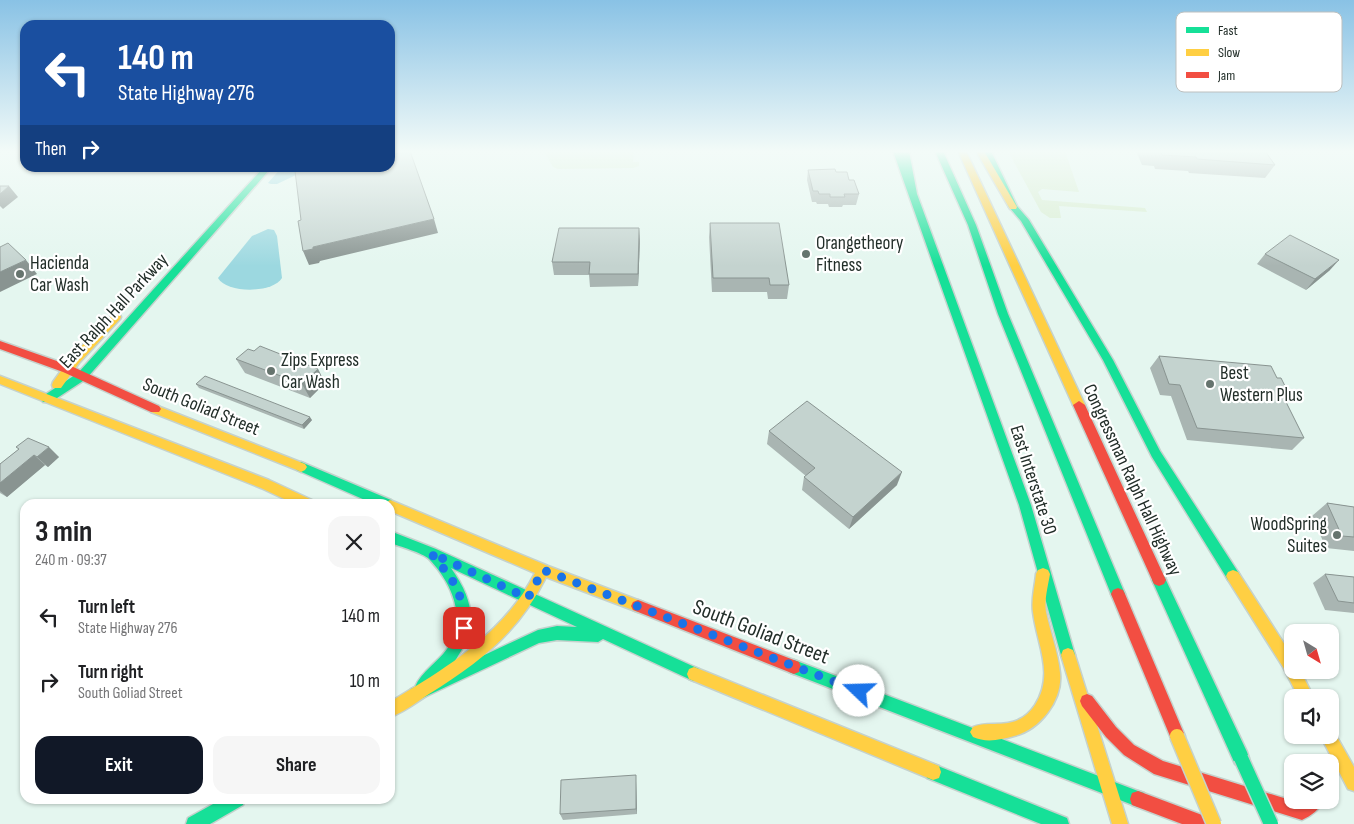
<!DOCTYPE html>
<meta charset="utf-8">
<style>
body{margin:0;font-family:"Sofia Sans Condensed",sans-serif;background:#f6f6f6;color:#202124;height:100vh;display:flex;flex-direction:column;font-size:19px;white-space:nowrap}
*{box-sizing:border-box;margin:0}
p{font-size:16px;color:#757577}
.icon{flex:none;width:28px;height:28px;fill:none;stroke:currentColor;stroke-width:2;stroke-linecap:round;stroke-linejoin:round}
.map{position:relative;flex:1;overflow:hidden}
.details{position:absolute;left:20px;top:499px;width:375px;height:305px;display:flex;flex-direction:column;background:#fff;border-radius:15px;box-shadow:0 1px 4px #0004}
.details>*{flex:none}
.banner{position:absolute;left:20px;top:20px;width:375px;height:152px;border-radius:15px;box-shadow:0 1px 4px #0004;background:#1a4fa0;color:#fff;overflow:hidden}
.needle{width:32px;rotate:143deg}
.fabs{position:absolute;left:1284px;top:624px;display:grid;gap:10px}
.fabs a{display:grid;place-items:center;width:55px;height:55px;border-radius:10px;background:#fff;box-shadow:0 1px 4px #0004;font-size:25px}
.pin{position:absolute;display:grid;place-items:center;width:42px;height:42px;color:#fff;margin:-21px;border-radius:10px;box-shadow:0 2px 8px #0006}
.me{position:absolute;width:55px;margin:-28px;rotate:291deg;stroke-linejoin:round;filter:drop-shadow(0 0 4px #0008)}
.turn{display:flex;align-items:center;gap:18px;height:105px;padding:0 15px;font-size:22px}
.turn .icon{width:65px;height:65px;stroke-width:2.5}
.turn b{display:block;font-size:35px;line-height:42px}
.then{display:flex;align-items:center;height:48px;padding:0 15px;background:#0003;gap:10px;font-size:19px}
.round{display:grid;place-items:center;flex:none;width:52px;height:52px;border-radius:15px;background:#f6f6f6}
.head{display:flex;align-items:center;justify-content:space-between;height:85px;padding:0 15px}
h1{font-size:30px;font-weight:700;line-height:38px}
.button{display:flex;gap:10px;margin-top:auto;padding:10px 15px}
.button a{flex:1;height:58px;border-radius:15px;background:#111827;color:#fff;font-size:20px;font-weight:700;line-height:58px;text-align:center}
.button a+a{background:#f6f6f6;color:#202124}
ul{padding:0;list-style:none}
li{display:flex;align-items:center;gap:15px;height:65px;padding:0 15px}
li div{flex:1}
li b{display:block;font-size:19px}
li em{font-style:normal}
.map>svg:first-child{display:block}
</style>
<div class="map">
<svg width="1354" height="824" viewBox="0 0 1354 824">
<rect width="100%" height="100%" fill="#e4f6ef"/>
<!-- green -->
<g fill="#d8edd0">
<path d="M544,151h90l-1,11h6v4l-6,2 -75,1 -5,-2z"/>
<path d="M1008,151h57l14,41 -37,-3 -4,3 4,8 103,8 2,4 -88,-6 2,12h-11l-9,-6z"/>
</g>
<!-- water -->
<g fill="#9cd8e0">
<path d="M281,168h30l-34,16h-6l-3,-1z"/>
<path d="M268,229l6,1 3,6 5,42c-10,16 -56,15 -64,0l34,-42z"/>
</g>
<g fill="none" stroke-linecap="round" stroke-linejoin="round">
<!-- fast casing -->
<g stroke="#c5d2cd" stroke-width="3">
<g id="fast">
<path d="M893,151h16l8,43 114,311 44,150 -2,5 -5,2 -5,-2 -2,-5 -42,-150z"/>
<path d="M935,151h8l33,74 32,89 117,280 -2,4 -5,2 -5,-2 -2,-4 -113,-280 -30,-89z"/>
<path d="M983,151h8l26,55 12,14 84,140 47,91 78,121 2,4 -2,4 -5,2 -5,-2 -76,-123 -49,-97 -82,-139 -12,-14z"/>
<path d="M263,168h8l-185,211 -35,23h-8l-2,-3 2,-3 35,-23z"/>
<path d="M301,462l90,38 2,4 -3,4v-4h-16l-77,-34 -2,-3 2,-3z"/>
<path d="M390,531l46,18 263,120 2,5 -2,5 -5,2 -5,-2 -86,-40 -5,3 -41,-2 -18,3 -123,58 -5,-2 -2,-5 2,-5 4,-2c6,-15 23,-25 32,-38 21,-30 5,-66 -18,-90 -6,-6 -30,-13 -39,-16zM451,568l126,59 -20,-1 -19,4 -92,43c30,-38 34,-64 5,-105z"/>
<path d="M1159,574l5,2 83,176 2,6 -2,6 -6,2 -6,-2 -83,-184 2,-4z"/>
<path d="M794,660l344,131 6,2 2,6 -2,6 -6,2 -344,-133 -5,-2 -2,-5 2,-5z"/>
<path d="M933,764l134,54 2,6h-28l-114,-46 -2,-6 2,-6z"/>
<path d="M222,799h23l-2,6 -33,19h-24l2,-6z"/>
</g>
</g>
<!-- slow casing -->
<g stroke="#c5d2cd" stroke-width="3">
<g id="slow">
<path d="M958,151h8l119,254 -2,3 -4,1 -6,-4z"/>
<path d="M976,151h8l33,56 -1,2h-6z"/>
<path d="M116,314l4,1 1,2 -1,2 -41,44 -18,25h-8l-1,-3 1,-3 18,-25 41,-42z"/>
<path d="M0,376l269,104 43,20 2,4h-19l-34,-16 -261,-104z"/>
<path d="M155,405l150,59 2,3 -2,3 -4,2 -4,-2 -146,-58 -2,-3 2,-3z"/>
<path d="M390,500l158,66 95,36 2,4 -2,4 -5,2 -92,-35c-27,55 -66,85 -117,117 -12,8 -25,18 -39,23v-15c56,-34 115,-69 145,-129l-145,-62v-7h-6z"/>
<path d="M1043,568l5,2 2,4c-2,12 -6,27 -4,38 4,20 12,40 14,61 3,27 -20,57 -46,63 -14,4 -28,7 -41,1l-3,-5 3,-5c13,-6 30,0 45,-7 7,-3 13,-9 17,-15 20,-31 2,-60 -2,-93 -2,-12 2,-26 3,-38l2,-4z"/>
<path d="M1233,570l5,2 54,84v14h8l14,28h-15l-16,-31 -55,-87 -2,-4 2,-4z"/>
<path d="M1068,648l5,2 2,5 53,169h-16l-51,-169 2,-5z"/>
<path d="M694,667l245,99 2,6 -2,6 -6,2 -244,-101 -2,-5 2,-5z"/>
<path d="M1330,728l3,2 21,37v24l-6,-2 -28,-54h10z"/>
</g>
</g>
<!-- jam casing -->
<g stroke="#c5d2cd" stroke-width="3">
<g id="jam">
<path d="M0,341l71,25 88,40 2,3 -2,3h-8l-88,-40 -63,-23z"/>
<path d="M1079,401l6,4 79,171 2,4 -2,4 -5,2 -5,-2 -81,-179z"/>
<path d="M1118,588l5,2 2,4 60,142 -3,5 -5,3 -5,-3 -61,-147 2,-4z"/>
<path d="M638,600l161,62 2,5 -2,5 -5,2 -161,-64 -2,-4 2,-4z"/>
<path d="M1087,694l5,2 24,31 18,18 29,16 137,42 4,-3h20c-4,9 -13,16 -22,20l-148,-46 -30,-19 -18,-18 -24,-31 -2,-5 2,-5z"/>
<path d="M1138,791l72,27 2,6h-30l-50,-19 -2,-6 2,-6z"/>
</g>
</g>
<!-- fast -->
<use href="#fast" fill="#16e098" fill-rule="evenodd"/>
<!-- slow -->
<use href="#slow" fill="#ffcf43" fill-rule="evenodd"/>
<!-- jam -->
<use href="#jam" fill="#f24e42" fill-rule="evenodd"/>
<!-- fast-bridge casing -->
<g stroke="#c5d2cd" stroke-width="17" stroke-linecap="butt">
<path id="fast-bridge" d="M1241,758l30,66"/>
</g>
<!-- slow-bridge casing -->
<g stroke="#c5d2cd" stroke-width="17" stroke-linecap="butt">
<path id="slow-bridge" d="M1177,736l37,88"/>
</g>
<!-- fast-bridge -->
<use href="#fast-bridge" stroke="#16e098" stroke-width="14"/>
<!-- slow-bridge -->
<use href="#slow-bridge" stroke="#ffcf43" stroke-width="14"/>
</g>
<!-- wall -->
<g fill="#a9b5b2">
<path d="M1136,151h129l10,14 -10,13 -76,-5 -1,-2 -33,-2 -1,-3 -12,-1z"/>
<path d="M808,170l28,2 13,8 10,14 -3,11h-13l-1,2h-13l-1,-3h-11l-1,-2h-4l-5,-22z"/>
<path d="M710,223l79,62 -2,14h-19l-1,-7h-55l-3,-55z"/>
<path d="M639,228l1,13 -2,45 -48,1 -1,-12h-35l-2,-13z"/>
<path d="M1265,254l65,16 -24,20 -49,-26z"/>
<path d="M254,351l64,18 7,14 -15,15 -65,-25 -9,-14z"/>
<path d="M1159,356l118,22 12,16 -5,5 20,39 -12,12 -105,-10 -16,-44 -11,-1 -10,-27z"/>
<path d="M196,384l116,36 -8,9 -105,-41z"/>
<path d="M769,431l128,54 -48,44 -47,-39 2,-13 2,-1 -39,-32z"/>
<path d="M16,447l43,10 -11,10 -3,-2 -38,32 -7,-4v-29l19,-15z"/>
<path d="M1327,503l27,4v44l-28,-3 -14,-32z"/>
<path d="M1325,574l29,3v36l-29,-3 -12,-27z"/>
<path d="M636,775v6l1,33 -74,6 -3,-6z"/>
</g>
<!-- shaded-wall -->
<g fill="#899491">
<path d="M9,186l9,11 -15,12 -3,-3v-12z"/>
<path d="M434,219l4,14 -118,28 -1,2 -10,2 -6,-14 10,-4z"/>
<path d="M639,228l1,13 -2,45v-12z"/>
<path d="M26,260l11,14 -37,18v-20z"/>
<path d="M1339,260l-9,10 -24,20 9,-11z"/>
<path d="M318,369l7,14 -15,15 -8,-14z"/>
<path d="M310,417l2,3 -8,9 -2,-4z"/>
<path d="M49,447l10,10 -11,10 -11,-10z"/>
<path d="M34,455l11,10 -38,32 -7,-6v-8z"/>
<path d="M902,472l-5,13 -48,44 4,-12z"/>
<path d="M636,775v6l1,33 -1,-5z"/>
</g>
<!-- building -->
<g fill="#c4d3cf" stroke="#899491">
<path d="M408,151h2l24,68 -121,28v2l-10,2 -5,-30 3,-1 -6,-49 18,-3h77v-13z"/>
<path d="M1149,151h116l10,14 -78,-6 -1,-2 -34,-2 -1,-3z"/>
<path d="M835,169l1,3h11l2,8h5l5,14h-15l1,3h-15v-3h-11l-1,-3h-5l-5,-21z"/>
<path d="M0,186h9l-9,8z"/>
<path d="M710,223h69l10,62h-19l-1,-7h-56z"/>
<path d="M559,228h80l-1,46h-49l1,-12h-38z"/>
<path d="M1290,235l49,25 -24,19 -50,-25z"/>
<path d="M8,243l18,17 -26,12v-25z"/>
<path d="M260,346l58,23 -16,15 -66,-25 12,-10 6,2z"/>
<path d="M1159,356l112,10 6,12h4l8,16h-7l22,44 -107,-10 -17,-43 -11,-1z"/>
<path d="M205,376l105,41 -8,8 -106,-41z"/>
<path d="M807,401l95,71 -49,45 -49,-40 11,-9 -46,-37z"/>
<path d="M28,438l21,9 -12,10 -3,-2 -34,28v-19l19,-15 -3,-2z"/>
<path d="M1327,503l27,4v30l-12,-1z"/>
<path d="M1325,574l29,3v26l-16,-2z"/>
<path d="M636,775v34l-76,5 1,-34z"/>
</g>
<!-- sky -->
<linearGradient id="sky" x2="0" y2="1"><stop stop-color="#89c2e5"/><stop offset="0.57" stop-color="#f3fbf8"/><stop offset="1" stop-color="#f3fbf8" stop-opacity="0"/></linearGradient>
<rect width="1354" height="266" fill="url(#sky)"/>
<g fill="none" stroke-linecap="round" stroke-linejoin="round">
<!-- route -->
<path stroke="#1a73e8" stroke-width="9" stroke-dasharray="0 16.2" d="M464,628c0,-37 -11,-48 -33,-75l97,45 15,-28 316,121"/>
</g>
<!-- markers -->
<g fill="#66746e" stroke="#fff" stroke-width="2">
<circle cx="806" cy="254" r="5"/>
<circle cx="20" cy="274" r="5"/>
<circle cx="271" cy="371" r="5"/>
<circle cx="1210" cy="384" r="5"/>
<circle cx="1337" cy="535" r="5"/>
</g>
<g text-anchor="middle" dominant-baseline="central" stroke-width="4.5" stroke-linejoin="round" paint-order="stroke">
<!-- poi labels -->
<g font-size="19" fill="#222e29" stroke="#fff" text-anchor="start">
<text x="816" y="243">Orangetheory<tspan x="816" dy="22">Fitness</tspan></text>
<text x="30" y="263">Hacienda<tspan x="30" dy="22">Car Wash</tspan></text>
<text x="281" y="360">Zips Express<tspan x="281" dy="22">Car Wash</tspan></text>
<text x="1220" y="373">Best<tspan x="1220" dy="22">Western Plus</tspan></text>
<text x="1327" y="524" text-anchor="end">WoodSpring<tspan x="1327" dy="22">Suites</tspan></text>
</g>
<!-- street labels -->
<g font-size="19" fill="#222e29" stroke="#fff">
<text transform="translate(114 311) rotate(-47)">East Ralph Hall Parkway</text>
<text transform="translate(201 407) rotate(22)">South Goliad Street</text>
<text transform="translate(1033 480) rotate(72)">East Interstate 30</text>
<text transform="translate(1132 480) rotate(65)">Congressman Ralph Hall Highway</text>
</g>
<!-- near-street labels -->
<g font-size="22" fill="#222e29" stroke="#fff">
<text transform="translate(761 632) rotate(21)">South Goliad Street</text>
</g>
</g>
<!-- legend -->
<rect x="1176" y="12" width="166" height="80" rx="8" fill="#fff" stroke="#bdc0bf" stroke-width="1"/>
<rect x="1186" y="27" width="23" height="6" fill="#16e098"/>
<rect x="1186" y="49" width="23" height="7" fill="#ffcf43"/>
<rect x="1186" y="72" width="23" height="6" fill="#f24e42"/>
<g font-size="14" fill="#222e29">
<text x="1218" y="35">Fast</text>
<text x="1218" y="57">Slow</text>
<text x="1218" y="80">Jam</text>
</g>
</svg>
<div class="fabs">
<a><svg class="needle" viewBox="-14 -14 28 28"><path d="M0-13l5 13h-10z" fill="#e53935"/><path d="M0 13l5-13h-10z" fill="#757577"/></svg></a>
<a><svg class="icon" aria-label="sound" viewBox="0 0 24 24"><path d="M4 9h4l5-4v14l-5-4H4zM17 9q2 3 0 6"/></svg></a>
<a><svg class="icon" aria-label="layers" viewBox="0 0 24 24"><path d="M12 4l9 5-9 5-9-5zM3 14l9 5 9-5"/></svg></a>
</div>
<div class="pin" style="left:464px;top:628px;background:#d93025"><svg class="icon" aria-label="arrive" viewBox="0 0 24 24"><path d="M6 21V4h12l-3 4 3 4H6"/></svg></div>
<svg class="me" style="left:859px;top:691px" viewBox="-20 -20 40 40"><circle r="19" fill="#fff"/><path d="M0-13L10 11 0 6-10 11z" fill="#1a73e8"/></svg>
<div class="banner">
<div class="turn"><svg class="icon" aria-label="left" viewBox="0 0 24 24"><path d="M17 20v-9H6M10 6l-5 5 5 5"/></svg><div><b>140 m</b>State Highway 276</div></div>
<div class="then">Then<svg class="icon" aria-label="right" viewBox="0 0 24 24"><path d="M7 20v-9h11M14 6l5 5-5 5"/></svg></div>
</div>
<section class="details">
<div class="head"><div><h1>3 min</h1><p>240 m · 09:37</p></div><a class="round"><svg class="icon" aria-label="close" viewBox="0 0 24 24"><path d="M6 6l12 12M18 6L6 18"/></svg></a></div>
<ul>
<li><svg class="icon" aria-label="left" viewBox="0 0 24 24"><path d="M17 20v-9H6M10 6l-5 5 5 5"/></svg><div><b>Turn left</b><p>State Highway 276</p></div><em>140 m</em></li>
<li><svg class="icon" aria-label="right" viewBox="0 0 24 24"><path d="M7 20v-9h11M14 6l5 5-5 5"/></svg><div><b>Turn right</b><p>South Goliad Street</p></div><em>10 m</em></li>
</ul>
<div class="button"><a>Exit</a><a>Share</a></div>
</section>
</div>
